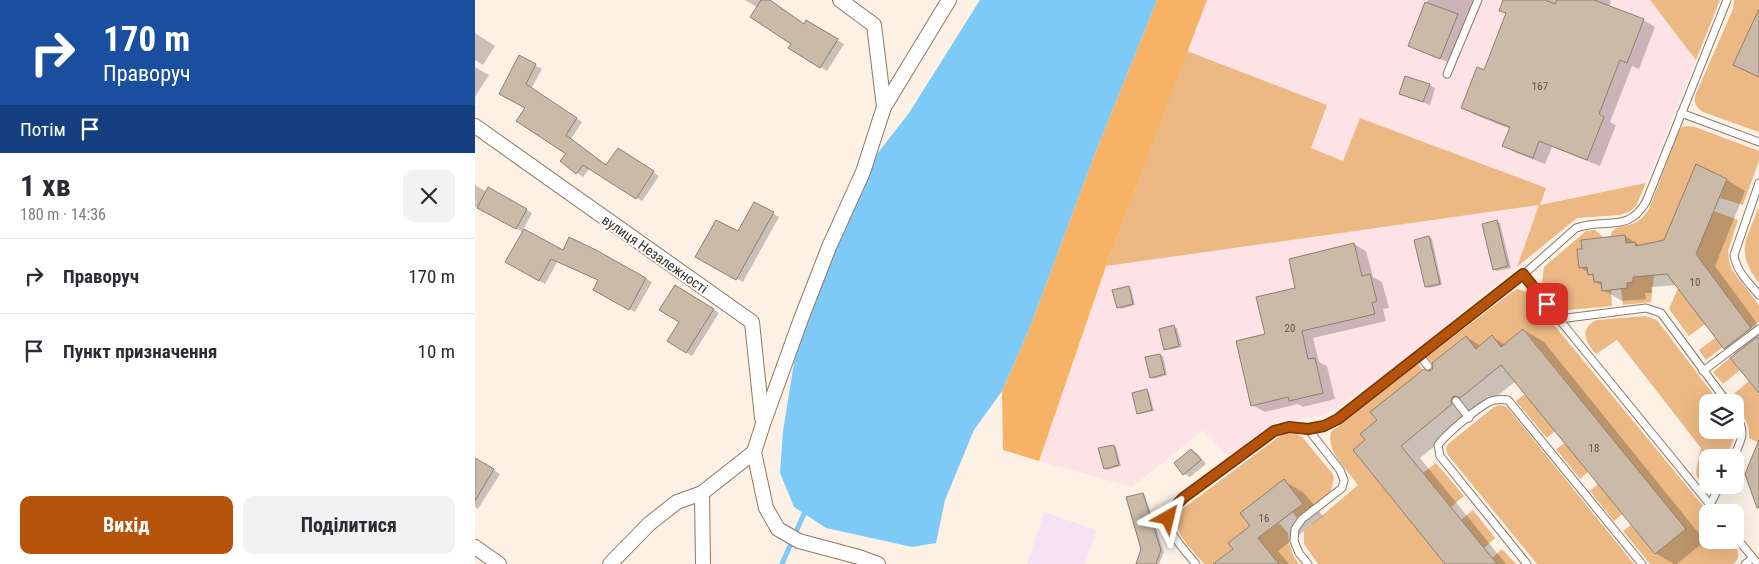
<!DOCTYPE html>
<html lang="uk">
<meta charset="utf-8">
<style>
body{margin:0;font-family:"Roboto Condensed",sans-serif;background:#f2f2f3;color:#2b2b33;height:100vh;display:flex;flex-direction:column;font-size:19px;white-space:nowrap}
*{box-sizing:border-box;margin:0}
p{font-size:16px;color:#7c7c81}
.icon{flex:none;width:28px;height:28px;fill:none;stroke:currentColor;stroke-width:2;stroke-linecap:round;stroke-linejoin:round}
.map{position:relative;flex:1;overflow:hidden}
.details{display:flex;flex-direction:column;background:#fff;width:475px}
.details>*{flex:none}
.hud{background:#1a4fa0;color:#fff;overflow:hidden}
.fabs{position:absolute;left:1224px;top:394px;display:grid;gap:10px}
.fabs a{display:grid;place-items:center;width:45px;height:45px;border-radius:10px;background:#fff;box-shadow:0 5px 20px #0002;font-size:25px}
.pin{position:absolute;display:grid;place-items:center;width:42px;height:42px;color:#fff;margin:-21px;border-radius:10px;box-shadow:0 2px 8px #0006}
.me{position:absolute;width:55px;margin:-28px;rotate:37deg;stroke-linejoin:round;filter:drop-shadow(0 0 4px #0008)}
.turn{display:flex;align-items:center;gap:18px;height:105px;padding:0 20px;font-size:22px}
.turn .icon{width:65px;height:65px;stroke-width:2.5}
.turn b{display:block;font-size:35px;line-height:42px}
.then{display:flex;align-items:center;height:48px;padding:0 20px;background:#0003;gap:10px;font-size:19px}
.round{display:grid;place-items:center;flex:none;width:52px;height:52px;border-radius:10px;background:#f2f2f3}
.overview{display:flex;align-items:center;justify-content:space-between;height:85px;padding:0 20px}
h1{font-size:30px;font-weight:700;line-height:38px}
.cta{display:flex;gap:10px;margin-top:auto;padding:10px 20px}
.cta a{flex:1;height:58px;border-radius:10px;background:#b45309;color:#fff;font-size:20px;font-weight:700;line-height:58px;text-align:center}
.cta a+a{background:#f2f2f3;color:#2b2b33}
ul{padding:0;list-style:none}
li{display:flex;align-items:center;gap:15px;height:75px;padding:0 20px;border-top:1px solid #e1e1e2}
li div{flex:1}
li b{display:block;font-size:19px}
li em{font-style:normal}
main{display:flex;flex:1;min-height:0}
.map>svg:first-child{display:block}
</style>
<main>
<section class="details">
<div class="hud">
<div class="turn"><svg class="icon" aria-label="right" viewBox="0 0 24 24"><path d="M7 20v-9h11M14 6l5 5-5 5"/></svg><div><b>170 m</b>Праворуч</div></div>
<div class="then">Потім<svg class="icon" aria-label="arrive" viewBox="0 0 24 24"><path d="M6 21V4h12l-3 4 3 4H6"/></svg></div>
</div>
<div class="overview"><div><h1>1 хв</h1><p>180 m · 14:36</p></div><a class="round"><svg class="icon" aria-label="close" viewBox="0 0 24 24"><path d="M6 6l12 12M18 6L6 18"/></svg></a></div>
<ul>
<li><svg class="icon" aria-label="right" viewBox="0 0 24 24"><path d="M7 20v-9h11M14 6l5 5-5 5"/></svg><div><b>Праворуч</b></div><em>170 m</em></li>
<li><svg class="icon" aria-label="arrive" viewBox="0 0 24 24"><path d="M6 21V4h12l-3 4 3 4H6"/></svg><div><b>Пункт призначення</b></div><em>10 m</em></li>
</ul>
<div class="cta"><a>Вихід</a><a>Поділитися</a></div>
</section>
<div class="map">
<svg width="1284" height="564" viewBox="0 0 1284 564">
<rect width="100%" height="100%" fill="#fdf1e6"/>
<!-- industrial -->
<path fill="#f5e3f4" d="M569,512l53,18 -12,34h-58z"/>
<!-- education -->
<path fill="#fde2e6" d="M732,0h443l46,60 -50,123 -107,22 -22,62 -124,102 -58,40 -12,6 -48,8 -42,33 -7,-2 -23,-24 -71,57 -93,-26 67,-195z"/>
<!-- green -->
<g fill="#ecb985">
<path d="M1175,0h70l-24,60z"/>
<path d="M1259,0h25v9l-26,56 26,12v55l-56,-20c-7,-5 -9,-8 -8,-16l38,-87z"/>
<path d="M712,51l140,54 -16,43 32,13 17,-43 186,70 -6,17 106,-22 -10,23 -7,6 -9,3 -43,3 -60,49 22,-62 -433,61z"/>
<path d="M1212,126l8,1 64,24v10l-16,44 -23,-7 7,-19 -31,-14 -32,75 -28,6 -1,-4 -9,1 -1,-8 -14,1c1,-11 15,-9 23,-13 7,-3 11,-8 15,-14l30,-78 3,-4z"/>
<path d="M1284,206v77c-25,-33 -12,-43 0,-77z"/>
<path d="M1239,211l24,9 -10,31 1,10 3,9 27,35v16l-8,7 -55,-74z"/>
<path d="M1120,230l8,7 -22,3 1,9 -5,1 2,18 8,-1 1,8 5,-1 1,8h7l1,9 9,-1 1,16 -44,4c-12,-3 -21,-17 -26,-28l2,-15 42,-36z"/>
<path d="M1179,275l-3,27 -28,3 -2,-16 6,-1v-5l6,-1v-5z"/>
<path d="M1203,288l27,36 -16,12 -20,-27z"/>
<path d="M1042,289l10,3 181,220 -1,28h24c6,8 12,17 2,24h-83l-27,-33 8,-6 24,29 30,-25 -161,-200 -23,18 -9,-12 -16,14 -11,-13 -33,27 -5,-6 85,-65z"/>
<path d="M1170,316l12,4 62,82h-12v28h28v-3c1,11 -5,21 -10,30l-18,1v24c-18,0 -8,-22 -6,-34l-84,-108 -21,14c-10,-11 -18,-26 1,-34z"/>
<path d="M1240,338l8,9 -17,13 -7,-10z"/>
<path d="M1255,358l10,12 -17,14 -10,-12z"/>
<path d="M943,364l5,6 -52,43 6,7 -17,14 5,6 -12,10 92,114h-127l-14,-20v-13l54,-46c-11,-16 -32,-33 -27,-53z"/>
<path d="M1274,381l10,12v50l-10,-5c2,-16 -11,-29 -19,-41z"/>
<path d="M1050,394l30,37 -8,7 -31,-37z"/>
<path d="M1025,405l7,2 127,157h-97l-89,-109 -2,-6 2,-5 46,-37z"/>
<path d="M812,433l10,1 5,3 30,36 2,5 -3,13 -34,27 -5,-6 11,-9 -19,-24 -34,47 -22,17 5,6 -10,8 5,7h-24c-12,-15 -36,-34 -23,-54l99,-74z"/>
<path d="M1090,443l23,29 -8,7 -24,-30z"/>
<path d="M961,463l28,33 -13,11 -28,-34z"/>
<path d="M1123,484l24,30 -8,7 -24,-30z"/>
<path d="M998,510l22,28 -11,10 -23,-28z"/>
<path d="M804,523l9,10 1,10 5,14 5,7h-20l-21,-26z"/>
<path d="M1027,549l14,15h-19l-5,-6z"/>
</g>
<!-- forest -->
<path fill="#f7b266" d="M682,0h50l-101,266 -67,195 -36,-11 -1,-59 28,-64 64,-171z"/>
<!-- water -->
<path fill="#7ecaf7" d="M505,0h177l-63,156 -64,171 -28,64 -28,39 -29,70 -9,43 -24,4 -86,-19 -32,-21 -14,-34 3,-42 18,-112 62,-147 46,-59z"/>
<!-- shadow -->
<g fill="#0003">
<path d="M270,0h23l37,25 2,-4 37,23 -17,27 -37,-23 3,-4 -35,-36z"/>
<path d="M953,0h46l-24,63 -41,-17z"/>
<path d="M1030,0h104l2,1 -2,6 34,13 12,7 -16,42 -7,-3 -22,56 6,3 -16,41 -48,-19 -7,17 -29,-11 -12,-7 6,-17 -35,-14 -12,-7 21,-36 23,-58 -7,-4z"/>
<path d="M0,33l20,13 -12,19 -8,-5z"/>
<path d="M44,57l23,12 -11,20 51,33 -11,17 36,27 17,-13 35,23 -17,25 -52,-33 -7,9 -22,-16 7,-8 -41,-46z"/>
<path d="M0,67l14,8 -14,22z"/>
<path d="M954,85l6,3 -5,17 -29,-11z"/>
<path d="M1252,180l18,11 -30,75 44,60v66l-22,-37 -12,-7 -48,-63 -26,2 1,6h-7l1,6 -24,2 -19,-11v-4l-8,-4v-5l-15,-10 45,-31 16,10 24,-5z"/>
<path d="M0,185l12,7 2,-3 43,24 -9,17 40,22 33,-1 56,31 -17,30 -41,-22 6,-10 -42,-19 -13,23 -38,-22 16,-30 -48,-26z"/>
<path d="M280,203l24,14 -36,65 -46,-25 41,-24z"/>
<path d="M1022,221l3,2 11,45 -14,3 -3,-2z"/>
<path d="M954,237l3,2 10,46 -13,3 -3,-1 -10,-46z"/>
<path d="M879,244l12,7 7,26 9,5 7,26 -6,1 3,12 -73,17 6,24 8,4 8,33 -32,8 -5,-3 -33,8 -13,-7 14,-70 31,-46z"/>
<path d="M201,286l43,27 -27,43 -24,-15 12,-19z"/>
<path d="M653,287l3,2 4,16 -14,4 -3,-2z"/>
<path d="M699,327l3,1 5,19 -14,3 -3,-1z"/>
<path d="M1049,330l20,12 161,199 -28,23h-3l-19,-11 -139,-172 -35,28 -4,-2 -4,2 -2,5 1,2 -52,42 86,106h-60l-79,-124 61,-67 5,-2 33,-34 15,9 11,-9 14,8z"/>
<path d="M685,355l3,1 4,19 -13,4 -3,-2z"/>
<path d="M672,391l2,1 5,19 -14,3 -2,-1z"/>
<path d="M639,446l2,1 5,19 -14,4 -2,-2z"/>
<path d="M717,450l6,4 8,10 -16,13 -6,-3z"/>
<path d="M0,459l25,15 -22,35 -3,-2z"/>
<path d="M809,481l20,12 19,23 -45,35 11,13h-59l5,-15z"/>
<path d="M668,494l2,2 19,56 -5,12h-22l5,-15z"/>
</g>
<g fill="none" stroke-linecap="round" stroke-linejoin="round">
<!-- stream -->
<path stroke="#7ecaf7" stroke-width="5" d="M307,564l24,-55"/>
</g>
<!-- building -->
<g fill="#ccbaa8" stroke="#8f7e6e">
<path d="M286,0h9l34,24 2,-4 32,19 -18,29 -32,-20 3,-4 -41,-27z"/>
<path d="M1028,0h42l10,4 2,-4h37l50,19 -17,44 -7,-3 -21,54 5,3 -17,43 -48,-19 -6,17 -31,-12 8,-19 -49,-19 16,-41 7,3 22,-57 -7,-2z"/>
<path d="M950,2l33,12 -18,45 -32,-13z"/>
<path d="M1284,9v68l-26,-12z"/>
<path d="M44,55l17,9 -10,20 51,34 -11,17 40,30 12,-17 36,23 -18,28 -53,-34 -7,9 -16,-13 6,-7 -50,-33 9,-13 -26,-14z"/>
<path d="M930,76l25,8 -7,18 -24,-8z"/>
<path d="M1221,164l31,15 -31,75 55,74 -27,21 -57,-75 -34,3v5l-6,1v5l-25,3 -1,-9h-7l-1,-8 -5,1 -1,-8 -8,1 -2,-19h5l-1,-9 44,-5 1,8 9,-1 1,4 28,-6z"/>
<path d="M13,187l39,22 -11,20 -39,-21z"/>
<path d="M279,202l20,10 -38,68 -41,-23 21,-37 22,11z"/>
<path d="M1022,220l11,46 -15,4 -11,-46z"/>
<path d="M49,229l39,21 6,-13 27,13 50,28 -17,32 -36,-20 5,-10 -47,-21 -12,22 -34,-19z"/>
<path d="M954,236l11,48 -15,3 -11,-47z"/>
<path d="M879,243l8,33 8,-2 7,27 -5,2 3,11 -73,17 6,28 7,-1 8,35 -34,8 -1,-4 -37,9 -15,-65 29,-7 -9,-37 39,-9 -6,-29z"/>
<path d="M200,285l39,24 -28,44 -19,-12 12,-19 -20,-12z"/>
<path d="M654,286l4,18 -16,4 -5,-18z"/>
<path d="M699,325l5,21 -15,4 -5,-21z"/>
<path d="M1048,329l163,200 -31,25 -154,-189 -41,33 -4,-2 -4,1 -1,4 1,3 -51,42 96,118h-52l-92,-114 12,-10 -5,-6 17,-14 -7,-8 54,-43 4,2 4,-1 1,-4 -1,-3 34,-27 10,13 16,-14 9,12z"/>
<path d="M1282,337l2,2v54l-29,-35z"/>
<path d="M685,354l5,20 -15,4 -5,-21z"/>
<path d="M672,389l5,21 -15,4 -5,-21z"/>
<path d="M1284,440v68h-2l-12,-34z"/>
<path d="M639,445l5,20 -15,4 -6,-21z"/>
<path d="M716,449l10,11 -18,15 -9,-12z"/>
<path d="M0,458l19,11 -19,32z"/>
<path d="M809,479l19,25 -45,34 21,26h-66l20,-15 -5,-6 22,-17 -10,-13z"/>
<path d="M668,493l18,57 -5,14h-20l5,-15 -15,-52z"/>
</g>
<g fill="none" stroke-linecap="round" stroke-linejoin="round">
<!-- lane casing -->
<g stroke="#8a7968" stroke-width="9">
<g id="lane">
<path d="M972,74l31,-74"/>
<path d="M1206,113l78,29"/>
<path d="M1284,183l-25,72c2,16 15,28 25,40"/>
<path d="M1048,275l193,237"/>
<path d="M1084,319l87,-11 15,5 66,89"/>
<path d="M945,356l8,10"/>
<path d="M1228,371l56,-42"/>
<path d="M981,401l13,17"/>
<path d="M1258,458c9,-19 14,-26 2,-44"/>
<path d="M1235,505l10,-20"/>
<path d="M1260,536l23,28"/>
<path d="M721,564c-9,-11 -34,-36 -27,-51 3,-5 9,-10 14,-15l91,-67 15,-4 19,2 16,-3 14,-7 185,-144 53,-47c30,-11 51,6 70,-26l81,-202"/>
<path d="M833,564l-9,-11 -5,-12 1,-12 7,-10 40,-31 2,-8 -4,-10 -32,-41"/>
<path d="M1052,564l-87,-108 -2,-11c8,-11 38,-36 51,-43 6,-3 12,-3 19,-2l134,164"/>
<path d="M1270,564l8,-6"/>
</g>
</g>
<!-- street casing -->
<g stroke="#8a7968" stroke-width="16">
<g id="street">
<path d="M365,0l34,25 10,82"/>
<path d="M0,126l277,196 10,96"/>
<path d="M227,493l1,71"/>
<path d="M0,547l24,17"/>
<path d="M135,564l39,-40 28,-22 25,-9 52,-41"/>
<path d="M403,564l-19,-7 -60,-16 -21,-12 -12,-21 -12,-56 9,-28 38,-105 28,-72 34,-75 21,-65 65,-107"/>
</g>
</g>
<!-- lane -->
<use href="#lane" stroke="#fff" stroke-width="7"/>
<!-- street -->
<use href="#street" stroke="#fff" stroke-width="14"/>
</g>
<g fill="none" stroke-linecap="round" stroke-linejoin="round">
<!-- route casing -->
<g stroke="#753606" stroke-width="12">
<path id="route" d="M693,518l2,-6 13,-14 91,-67 15,-4 19,2 16,-3 14,-7 185,-145 24,30"/>
</g>
<!-- route -->
<use href="#route" stroke="#b45309" stroke-width="9"/>
</g>
<g text-anchor="middle" dominant-baseline="central" stroke-width="4" stroke-linejoin="round" paint-order="stroke">
<!-- number labels -->
<g font-size="11" fill="#5e554b">
<text x="1065" y="86">167</text>
<text x="1220" y="282">10</text>
<text x="815" y="328">20</text>
<text x="1119" y="448">18</text>
<text x="789" y="518">16</text>
</g>
<!-- street labels -->
<g font-size="14" fill="#3a332c" stroke="#fff">
<text transform="translate(180 254) rotate(35)">вулиця Незалежності</text>
</g>
</g>
</svg>
<div class="fabs">
<a><svg class="icon" aria-label="layers" viewBox="0 0 24 24"><path d="M12 4l9 5-9 5-9-5zM3 14l9 5 9-5"/></svg></a>
<a>+</a>
<a>−</a>
</div>
<div class="pin" style="left:1072px;top:304px;background:#d93025"><svg class="icon" aria-label="arrive" viewBox="0 0 24 24"><path d="M6 21V4h12l-3 4 3 4H6"/></svg></div>
<svg class="me" style="left:693px;top:518px" viewBox="-20 -20 40 40"><path d="M0-17L14 15 0 8-14 15z" fill="#b45309" stroke="#fff" stroke-width="4"/></svg>
</div>
</main>
